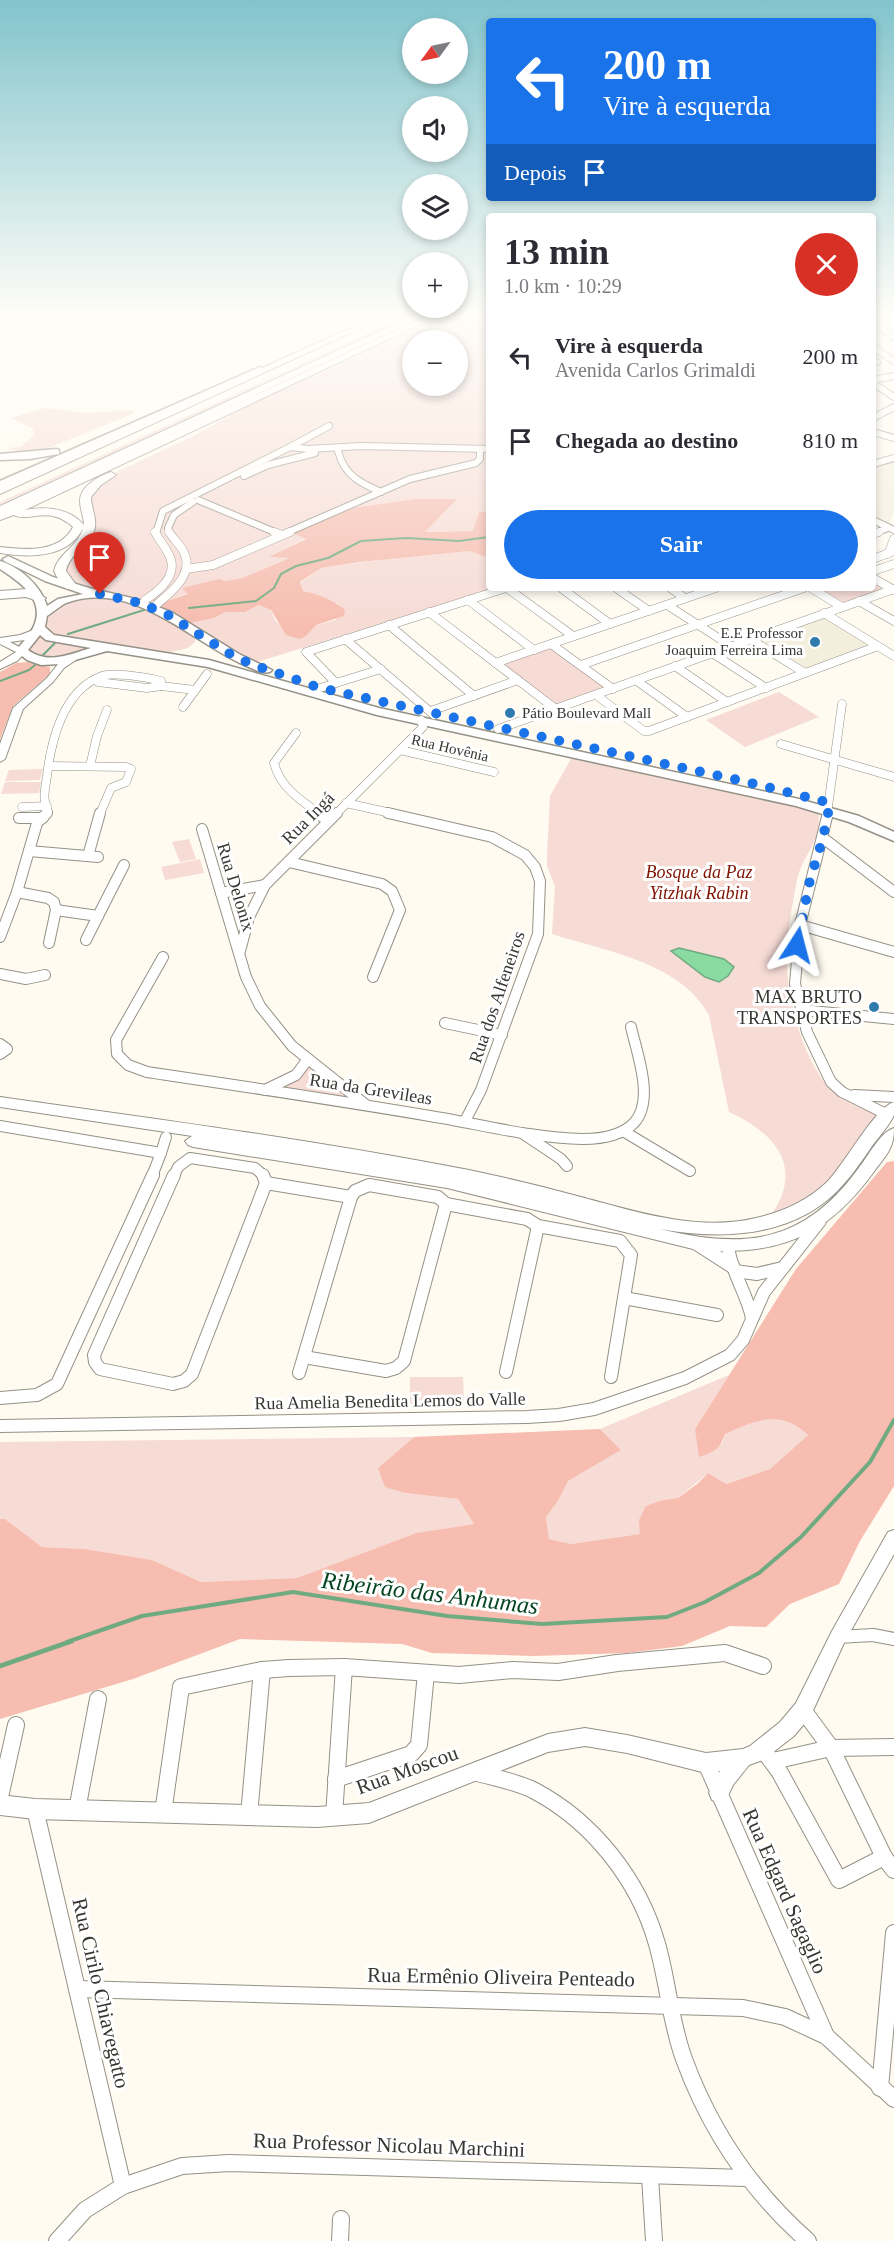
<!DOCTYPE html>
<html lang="pt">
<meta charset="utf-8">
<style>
body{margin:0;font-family:Georgia,serif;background:#f7f7f7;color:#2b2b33;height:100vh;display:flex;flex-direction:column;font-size:22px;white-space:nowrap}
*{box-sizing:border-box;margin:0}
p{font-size:20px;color:#7c7c81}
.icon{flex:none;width:33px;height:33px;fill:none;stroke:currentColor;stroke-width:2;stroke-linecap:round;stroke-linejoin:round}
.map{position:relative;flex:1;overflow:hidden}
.sheet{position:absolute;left:486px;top:213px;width:390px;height:378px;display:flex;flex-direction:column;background:#fff;border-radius:6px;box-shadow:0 3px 9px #0003}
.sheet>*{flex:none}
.banner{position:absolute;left:486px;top:18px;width:390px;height:183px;border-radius:6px;box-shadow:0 3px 9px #0003;background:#1a73e8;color:#fff;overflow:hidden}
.needle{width:39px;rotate:237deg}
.controls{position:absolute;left:402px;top:18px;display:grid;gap:12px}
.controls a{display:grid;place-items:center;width:66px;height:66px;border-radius:50%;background:#fff;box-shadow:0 3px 9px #0003;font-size:30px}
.pin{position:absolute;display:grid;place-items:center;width:51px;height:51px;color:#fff;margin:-62px -26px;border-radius:50% 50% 50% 0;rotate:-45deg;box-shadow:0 0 6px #0007}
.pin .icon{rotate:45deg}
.me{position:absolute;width:66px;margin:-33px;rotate:9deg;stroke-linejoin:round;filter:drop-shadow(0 0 4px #0008)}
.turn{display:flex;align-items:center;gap:21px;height:126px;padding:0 18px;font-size:27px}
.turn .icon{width:78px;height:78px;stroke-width:2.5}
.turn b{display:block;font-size:42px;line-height:51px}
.then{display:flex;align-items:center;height:57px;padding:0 18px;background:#0003;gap:12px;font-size:22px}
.round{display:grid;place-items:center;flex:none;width:63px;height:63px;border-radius:32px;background:#f7f7f7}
.overview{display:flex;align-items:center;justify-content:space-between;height:102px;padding:0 18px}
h1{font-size:36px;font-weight:700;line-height:45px}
.cta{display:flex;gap:12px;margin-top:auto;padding:12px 18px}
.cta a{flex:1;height:69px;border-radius:36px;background:#1a73e8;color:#fff;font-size:24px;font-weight:700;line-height:69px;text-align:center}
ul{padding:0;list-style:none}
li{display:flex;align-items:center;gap:18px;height:84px;padding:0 18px}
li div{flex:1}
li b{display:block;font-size:22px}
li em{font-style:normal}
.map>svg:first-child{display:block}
</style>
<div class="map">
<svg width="894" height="2241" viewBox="0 0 894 2241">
<rect width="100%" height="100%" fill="#fffbf0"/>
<!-- built -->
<g fill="#f4eedd">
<path d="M894,460v50l-5,14 -16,-8v-50z"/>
<path d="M824,616l47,29 -65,25 -48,-31z"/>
</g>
<!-- green -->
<g fill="#f7dbd5" fill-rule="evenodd">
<path d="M409,314h10l-419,194v-6z"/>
<path d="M445,314h44v197l-10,1 -5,19 -50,1 32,-33 -163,34 13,5 -35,19h20l-49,21 -17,3 -67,23 -44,-7 -49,-15 -2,-12 7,-13 12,-10 7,-44 5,-11 12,-15 89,-42 71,-40 48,-19zM412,340h46v46h-46z"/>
<path d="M45,408l41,5 45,-3 4,3 -94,38 -21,1 -13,-4 13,-1 14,-11 -1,-7 -22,-11z"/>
<path d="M469,551l20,7v30h6l-241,75 -64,-40 24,-5 12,-6h19l14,-7 12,5 4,10 10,10 23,1 8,-6 20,-5 3,-16c-13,-4 -22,-10 -36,-13l-3,-8 21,-15 93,-13z"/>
<path d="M873,581l10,7 -36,15 -6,-1 -24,-14h56z"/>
<path d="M82,598c46,-3 76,16 113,39v5l-7,6 -21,5 -111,-16 -8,-7c-6,-19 19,-28 34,-32z"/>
<path d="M41,635l59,13c-23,8 -47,15 -70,4l-1,-3z"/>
<path d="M550,646l59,43 -52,19 -57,-44z"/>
<path d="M779,692l40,25 -74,30 -39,-27z"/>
<path d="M572,757l203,43 44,12c2,32 -16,42 -22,68 -5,26 -11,56 -10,82 0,39 17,103 47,130 11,11 30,17 45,23 -34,46 -49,77 -106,97 31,-47 0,-80 -44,-100l-20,-97c-29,-53 -104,-64 -157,-81l3,-48 -8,-20v-10l3,-60z"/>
<path d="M43,769l-3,11 -35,1 4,-11z"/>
<path d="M5,782h36l-2,11 -38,1z"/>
<path d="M189,839l7,20 -16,3 -8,-20z"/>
<path d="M200,859l4,14 -39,7 -4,-13z"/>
<path d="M310,1064l47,37 -84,-13c13,-5 31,-10 37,-24z"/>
<path d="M729,1375l-34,54 27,15 3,-10c33,-15 52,-24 83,1l-38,34 -45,15 -17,-11 -30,25 -15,2 -23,34 -69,10 -22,-5 -3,-22 12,-16 10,-20 53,-31 -21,-21z"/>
<path d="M410,1377h53l1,27h-54z"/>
<path d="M414,1437l-36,31 27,25 53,6 16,25 -58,9 -119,45 -96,4 -49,-22 -67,-11 -43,-2 -37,-28h-5v-77z"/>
</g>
<!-- forest -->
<g fill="#f6bdb0">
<path d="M416,499h41l-32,33 48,-1 6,-19 10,-1v47l-20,-7 -109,11 -39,6 -21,14 3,9c15,3 31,9 42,19l-1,6 -28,9 -10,11 -6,3 -14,-4 -15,-25 -12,-5 -14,7h-19l-12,6 -24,5 -32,-19 30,-10 -6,-6 37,-9 6,2 17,-3 47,-20 -20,-1 37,-18 -14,-6 62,-25z"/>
<path d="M28,662l22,5v7l-37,32 -13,33v-67l16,-9z"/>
<path d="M894,1161v325l-34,55 -21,43 -49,20 -24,23 -36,-1 -48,20 -55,7 -93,3 -102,-3 -30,-9 -162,-5 -107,40 -133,40v-200h5l37,28 43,2 67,11 49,22 96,-4 119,-45 58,-9 -16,-25 -53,-6 -20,-6 -7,-19 36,-31 186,-8 21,21 -53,31 -10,20 -12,16 3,22 22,5 69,-10 -1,-14 7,-14 17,-6 15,-2 19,-14 11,-11 18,11 44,-15 38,-34c-29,-26 -52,-15 -83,-1 -5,15 -11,18 -26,23l-4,-28 101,-160 91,-107z"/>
</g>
<!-- water -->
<path fill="#89dba1" stroke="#70aa80" stroke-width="1.5" d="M679,948l45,11 10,8 -6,9 -9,6 -14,-5 -34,-26z"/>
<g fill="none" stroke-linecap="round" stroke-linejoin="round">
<!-- stream-far2 -->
<g stroke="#70aa80" stroke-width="2">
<path d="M189,608l67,-7 18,-13 7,-14 15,-8 32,-8 33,-17 45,-3 53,3 30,-4"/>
<path d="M68,634l76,-24"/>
<path d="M41,657l14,-14"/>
<path d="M0,681l29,-11 6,-5"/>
</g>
<!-- stream-far1 -->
<path stroke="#70aa80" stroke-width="4" d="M67,1642l75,-26 151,-24 154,24 95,8 125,-7 38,-15 54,-29 42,-36 69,-75 24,-42"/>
<!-- stream -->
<path stroke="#70aa80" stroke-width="4.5" d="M0,1666l72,-25"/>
<!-- minor-far4 casing -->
<g stroke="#949187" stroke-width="8">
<g id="minor-far4">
<path d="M873,324l21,13"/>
<path d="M873,347l21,14"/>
<path d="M873,360l4,2 -4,2"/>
<path d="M873,380l21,-4"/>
<path d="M873,383l21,14"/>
<path d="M873,418l21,-11"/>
<path d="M873,432l21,6"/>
<path d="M290,447l39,-21"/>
<path d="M338,451c6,24 22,32 43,41"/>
<path d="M873,464l21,-6"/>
<path d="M244,476l24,-11 47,-12"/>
<path d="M198,500l79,33"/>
<path d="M873,520l21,10"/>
<path d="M156,533l7,-22 127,-64 18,2 53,-3 128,3"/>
<path d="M170,533l-2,-5 6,-13 19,-13"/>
<path d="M286,533l124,-54 66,-16 4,-4v-10"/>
<path d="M875,533l13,-5"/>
</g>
</g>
<!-- minor-far3 casing -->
<g stroke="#949187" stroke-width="9">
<g id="minor-far3">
<path d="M274,532l8,3"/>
<path d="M873,534l6,-2"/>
<path d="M888,554l6,-15"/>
<path d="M873,559l21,-8"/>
<path d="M186,569l27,-4 77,-33"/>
<path d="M873,571l21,-7"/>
<path d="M873,578l21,12"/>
<path d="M507,588l66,48"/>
<path d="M561,588l49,36"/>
<path d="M616,588l33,23"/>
<path d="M670,588l15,10"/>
<path d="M811,588l31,19"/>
<path d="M145,600c16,-10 35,-27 23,-47 -4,-8 -9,-13 -13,-21"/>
<path d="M468,600l66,50"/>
<path d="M859,601l35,20"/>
<path d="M156,605c14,-12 37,-29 29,-50 -3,-9 -11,-15 -16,-23"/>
<path d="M667,605l64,41"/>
<path d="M429,612l128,98"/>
<path d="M824,613l70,43"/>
<path d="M389,625l85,71"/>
<path d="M345,639l89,76"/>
<path d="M750,639l55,34"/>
<path d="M551,644l62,45"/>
<path d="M712,653l54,35"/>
<path d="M495,663l221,-75"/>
<path d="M581,665l223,-77"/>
<path d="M675,666l52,36"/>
<path d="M637,681l50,36"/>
<path d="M98,682l49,6 14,-2 34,4"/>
<path d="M336,683l-30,-31 200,-64"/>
<path d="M320,688l61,-19"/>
<path d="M596,695l48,36h5l229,-85"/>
<path d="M183,707l24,-33"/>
<path d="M431,711l87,-31"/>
<path d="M498,729l396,-140"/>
<path d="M296,733l-22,30c6,24 26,37 46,51"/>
<path d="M781,744l113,33"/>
<path d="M400,750l94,22"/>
<path d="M49,766l77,1 5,2 -5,13 -15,6 -11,26"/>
<path d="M90,766l7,-30 10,-26"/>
<path d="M346,803l49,11"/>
<path d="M22,807l25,-1"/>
<path d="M46,814l2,-2c-6,-13 -3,-22 -1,-36 4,-35 16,-86 55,-100 11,-4 43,1 55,4l4,1v5"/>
<path d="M336,814l87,-87 -2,-7"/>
<path d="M827,814l15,-110"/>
</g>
</g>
<!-- minor-far2 casing -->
<g stroke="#949187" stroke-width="12">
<g id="minor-far2">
<path d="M317,813l11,8"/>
<path d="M388,813l104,24 33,18 10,12 5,14 -2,53 -57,156 -16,31"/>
<path d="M828,813l-28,112 -5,59 12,48 24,50 11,10 44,22"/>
<path d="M19,818h24"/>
<path d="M202,829l44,148 14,29 32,40 74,59"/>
<path d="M823,838l71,54"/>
<path d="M29,851l69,6"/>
<path d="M88,856l12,-43"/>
<path d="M289,862l93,22 10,7 8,19 -27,67"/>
<path d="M17,892l31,6 6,4 2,8 -7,33"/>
<path d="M221,893l44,-8"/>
<path d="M56,910l42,6 26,-51"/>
<path d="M800,925l94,27"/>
<path d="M0,937l17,-45 20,-69 10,-10"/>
<path d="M86,940l12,-24"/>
<path d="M240,951l9,-34 16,-32 72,-72"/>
<path d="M163,957l-47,83 1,14 11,11 19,7c94,14 189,28 283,44 50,8 101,22 153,23 16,0 38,-3 51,-16 21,-23 3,-69 -3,-96"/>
<path d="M0,974l26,5 19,-4"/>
<path d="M801,1010l93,9"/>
<path d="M445,1023l57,12"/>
<path d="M0,1044l7,5 -7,5"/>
<path d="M265,1090l31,-15 12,-16"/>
<path d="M854,1095l40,2"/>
<path d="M0,1126l161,27 -9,23"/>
<path d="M623,1131l67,40"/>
<path d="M522,1133l39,26 6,7"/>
<path d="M161,1153l5,-16"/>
<path d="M174,1176l4,-9 12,-9 65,10 9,8"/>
</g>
</g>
<!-- minor-far1 casing -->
<g stroke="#949187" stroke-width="14">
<g id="minor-far1">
<path d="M174,1175l-80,180 1,7 5,7 73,15 11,-3 8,-7 74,-191 -3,-8"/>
<path d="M266,1183l85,14"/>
<path d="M446,1204l81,15 11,7 82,15 11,14 -20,122"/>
<path d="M728,1247c3,25 19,46 24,71"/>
<path d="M735,1271l22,3 25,-6"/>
<path d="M624,1298l93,17"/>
<path d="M506,1372l32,-146"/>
<path d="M299,1373l52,-176 4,-6 14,-6 69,12 8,7 -42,157 -8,7 -10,3 -82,-14"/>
<path d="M0,1398l37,-3 20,-11 96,-209"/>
<path d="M0,1426l527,-9 32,-2 35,-6 91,-31 45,-23 13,-15 21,-48 56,-71"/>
<path d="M838,1637l35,-2 21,4"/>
</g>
</g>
<!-- minor casing -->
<g stroke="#949187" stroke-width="18">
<g id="minor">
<path d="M803,1710l28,38 53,109 10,13"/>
<path d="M767,1755l12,16 60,109 45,-23"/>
<path d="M773,1761l58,-13 63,-1"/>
<path d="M706,1763l120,273"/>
<path d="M474,1772c20,6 42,9 61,19 58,31 104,89 122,153 11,38 13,77 27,115 26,71 67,132 124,182"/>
<path d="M336,1779l75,-25 8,-9 7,-72"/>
<path d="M0,1797l16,-72"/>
<path d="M35,1809l88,377"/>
<path d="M77,1810l21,-111"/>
<path d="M163,1813l18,-126 81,-17 27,-2 55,-1 115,8 54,-5 45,2 59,-9 108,-10 38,13"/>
<path d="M249,1815l13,-145"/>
<path d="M334,1816l10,-149"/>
<path d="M77,1989l666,19 42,9 41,19 68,63"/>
<path d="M880,2088l14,-155"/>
<path d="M650,2176l4,65"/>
<path d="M57,2241l28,-31 38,-24 59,-20 47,-3 516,15"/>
<path d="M340,2241l1,-22"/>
</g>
</g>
<!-- tertiary casing -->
<g stroke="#949187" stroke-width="2">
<g id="tertiary">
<path d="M36,629l3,1v4l-14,6 -15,2 17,9 -10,10 -17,8v-7l16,-10 -16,-8v-6l20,-3z"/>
<path d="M68,658l8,2 -12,8 -11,14 -30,27 -18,50 -5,3v-18l13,-36 34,-30 11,-14z"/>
<path d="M894,1530v24l-50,89 -34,74 -16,19 -31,24 -14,5 -16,20 -7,15 -7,3 -7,-3 -3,-7 11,-22 -14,2 -79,-20 -42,-7 -37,6 -179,71 -52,4 -282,-8 -35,-4v-20l35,4 282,8 52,-4 179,-69 37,-6 42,7 79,18 37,-4 7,-3 30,-24 16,-19 36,-72 56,-99z"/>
</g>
</g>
<!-- secondary casing -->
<g stroke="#949187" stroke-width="2">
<path id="secondary" d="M0,1097c157,22 314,43 469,73 38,8 75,17 112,27 56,15 117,35 175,21 26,-6 51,-17 71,-36 18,-18 48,-75 67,-80 0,3 0,10 0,13 -4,10 -18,25 -24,34 -13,19 -27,39 -45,53 -46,36 -110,37 -165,27 85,21 144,14 198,-60 10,-12 21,-36 36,-41 0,22 -9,28 -21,45 -41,56 -83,79 -153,78l18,11 2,5 -2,5 -6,2 -39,-25 -246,-61 -254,-41 -5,-2 -3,-4 7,-5 -192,-29z"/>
</g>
<!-- primary casing -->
<g stroke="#949187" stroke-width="3">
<g id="primary">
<path d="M260,367l7,2 -267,119v-7z"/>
<path d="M56,449l3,1v4l-29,5 -30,1v-6z"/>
<path d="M8,556l45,21 36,11 55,13 29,12 66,41 33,16 -2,2c-9,2 -18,-4 -26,-7 -55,-25 -112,-86 -178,-62 -6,3 -13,9 -19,13l-2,11 9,8 155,25 170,48 420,91 60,17 35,16v9l-45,-19 -53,-16 -419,-91 -169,-48 -101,-16 -46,13 -20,1 -14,-5 -11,-9c5,-7 13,-15 17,-23 14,-28 -13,-46 -33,-59v-8c20,6 41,25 47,45l11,-7 25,-5 -38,-13 -41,-20 -1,-2zM40,635l6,5 45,8c-21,6 -43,17 -63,2z"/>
</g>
</g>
<!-- trunk casing -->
<g stroke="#949187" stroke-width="2">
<g id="trunk">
<path d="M381,314h11l-392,180v-7z"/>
<path d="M431,314h11l-417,196c22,-4 44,-2 59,15 0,-8 -4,-16 -4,-24 0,-15 19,-25 31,-29l5,3 -15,10 -10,12c0,11 7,23 3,34 -6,17 -25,23 -28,40l11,15 -2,3h-8l-8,-8 -5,-10c4,-18 25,-25 29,-43 -14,30 -54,30 -83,25v-6c25,3 60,6 73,-20 -24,-23 -45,-4 -59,-12l-14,5v-7z"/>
<path d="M27,589l19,9 -6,4 -14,-5 -26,2v-8z"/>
</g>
</g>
<!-- motorway casing -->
<g stroke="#949187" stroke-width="2">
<path id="motorway" d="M417,314h12l-429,200v-8z"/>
</g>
<!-- minor-far4 -->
<use href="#minor-far4" stroke="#fff" stroke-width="6"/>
<!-- minor-far3 -->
<use href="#minor-far3" stroke="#fff" stroke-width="8"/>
<!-- minor-far2 -->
<use href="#minor-far2" stroke="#fff" stroke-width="10"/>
<!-- minor-far1 -->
<use href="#minor-far1" stroke="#fff" stroke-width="12"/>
<!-- minor -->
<use href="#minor" stroke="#fff" stroke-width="16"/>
<!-- tertiary -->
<use href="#tertiary" fill="#fff" fill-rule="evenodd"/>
<!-- secondary -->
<use href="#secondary" fill="#fff" fill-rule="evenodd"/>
<!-- primary -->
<use href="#primary" fill="#fff" fill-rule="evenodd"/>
<!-- trunk -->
<use href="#trunk" fill="#fff" fill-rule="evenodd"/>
<!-- motorway -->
<use href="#motorway" fill="#fff" fill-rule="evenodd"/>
</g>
<!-- sky -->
<linearGradient id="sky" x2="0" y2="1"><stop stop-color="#82c4cc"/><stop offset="0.5" stop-color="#fffdf8"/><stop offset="1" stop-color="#fffdf8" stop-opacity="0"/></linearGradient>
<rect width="894" height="627" fill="url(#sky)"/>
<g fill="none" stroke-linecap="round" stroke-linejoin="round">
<!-- route -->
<path stroke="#1a73e8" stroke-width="10" stroke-dasharray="0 18" d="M100,594l40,9 28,12 67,42 19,8 66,23 427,94 83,21 -7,35 -13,42 -13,65"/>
</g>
<!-- markers -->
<g fill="#307bae" stroke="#fff" stroke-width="2">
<circle cx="815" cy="642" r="6"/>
<circle cx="510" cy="713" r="6"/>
<circle cx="874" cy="1007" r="6"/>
</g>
<g text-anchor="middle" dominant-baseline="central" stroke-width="6" stroke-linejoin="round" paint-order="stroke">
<!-- far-poi labels -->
<g font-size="15" fill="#373632" stroke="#fff" text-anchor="end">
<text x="803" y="633">E.E Professor<tspan x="803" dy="17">Joaquim Ferreira Lima</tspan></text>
<text x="522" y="713" text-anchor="start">Pátio Boulevard Mall</text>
</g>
<!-- far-street labels -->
<g font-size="15" fill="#373632" stroke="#fff">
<text transform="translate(450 748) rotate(13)">Rua Hovênia</text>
</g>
<!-- street labels -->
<g font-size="18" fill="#373632" stroke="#fff">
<text transform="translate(308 818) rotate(-45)">Rua Ingá</text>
<text transform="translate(236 887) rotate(73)">Rua Delonix</text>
<text transform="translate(497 997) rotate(-71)">Rua dos Alfeneiros</text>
<text transform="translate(371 1089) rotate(9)">Rua da Grevileas</text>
<text transform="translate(390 1401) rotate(-1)">Rua Amelia Benedita Lemos do Valle</text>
</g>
<!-- park labels -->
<g font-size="18" font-style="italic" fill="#801300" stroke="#fff">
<text x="699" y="872">Bosque da Paz<tspan x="699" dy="21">Yitzhak Rabin</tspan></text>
</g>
<!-- poi labels -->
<g font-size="18" fill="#373632" stroke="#fff" text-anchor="end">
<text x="862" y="997">MAX BRUTO<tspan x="862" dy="21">TRANSPORTES</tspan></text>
</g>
<!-- near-street labels -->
<g font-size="21" fill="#373632" stroke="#fff">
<text transform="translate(407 1770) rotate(-20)">Rua Moscou</text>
<text transform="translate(785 1891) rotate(66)">Rua Edgard Sagaglio</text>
<text transform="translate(501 1977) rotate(1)">Rua Ermênio Oliveira Penteado</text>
<text transform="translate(101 1993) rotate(77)">Rua Cirilo Chiavegatto</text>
<text transform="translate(389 2145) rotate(2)">Rua Professor Nicolau Marchini</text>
</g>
<!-- near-water labels -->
<g font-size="24" font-style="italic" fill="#044622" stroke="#fff">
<text transform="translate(430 1593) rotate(7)">Ribeirão das Anhumas</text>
</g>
</g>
</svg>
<div class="controls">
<a><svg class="needle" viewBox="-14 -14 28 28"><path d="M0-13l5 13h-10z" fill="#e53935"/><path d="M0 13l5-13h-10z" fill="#7c7c81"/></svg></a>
<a><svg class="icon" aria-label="sound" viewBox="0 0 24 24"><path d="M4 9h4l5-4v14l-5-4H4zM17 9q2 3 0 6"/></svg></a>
<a><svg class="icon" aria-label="layers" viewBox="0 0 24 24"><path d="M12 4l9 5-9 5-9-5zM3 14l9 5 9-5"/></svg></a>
<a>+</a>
<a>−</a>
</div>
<div class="pin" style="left:100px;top:594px;background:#d93025"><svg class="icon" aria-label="arrive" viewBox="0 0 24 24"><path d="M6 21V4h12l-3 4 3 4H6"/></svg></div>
<svg class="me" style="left:797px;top:945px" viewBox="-20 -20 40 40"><path d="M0-17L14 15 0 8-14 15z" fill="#1a73e8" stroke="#fff" stroke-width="4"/></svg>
<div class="banner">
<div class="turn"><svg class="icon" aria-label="left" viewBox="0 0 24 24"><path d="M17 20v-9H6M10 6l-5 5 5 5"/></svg><div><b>200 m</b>Vire à esquerda</div></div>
<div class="then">Depois<svg class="icon" aria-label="arrive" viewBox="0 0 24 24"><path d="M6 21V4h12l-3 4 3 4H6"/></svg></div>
</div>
<section class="sheet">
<div class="overview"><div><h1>13 min</h1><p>1.0 km · 10:29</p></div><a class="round" style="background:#d93025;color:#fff"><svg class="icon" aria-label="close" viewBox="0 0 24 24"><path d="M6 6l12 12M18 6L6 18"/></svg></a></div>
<ul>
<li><svg class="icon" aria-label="left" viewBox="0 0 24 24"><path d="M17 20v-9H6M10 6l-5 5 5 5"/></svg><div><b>Vire à esquerda</b><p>Avenida Carlos Grimaldi</p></div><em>200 m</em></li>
<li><svg class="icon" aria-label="arrive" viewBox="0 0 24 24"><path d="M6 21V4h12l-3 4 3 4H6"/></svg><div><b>Chegada ao destino</b></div><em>810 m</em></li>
</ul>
<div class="cta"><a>Sair</a></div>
</section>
</div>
